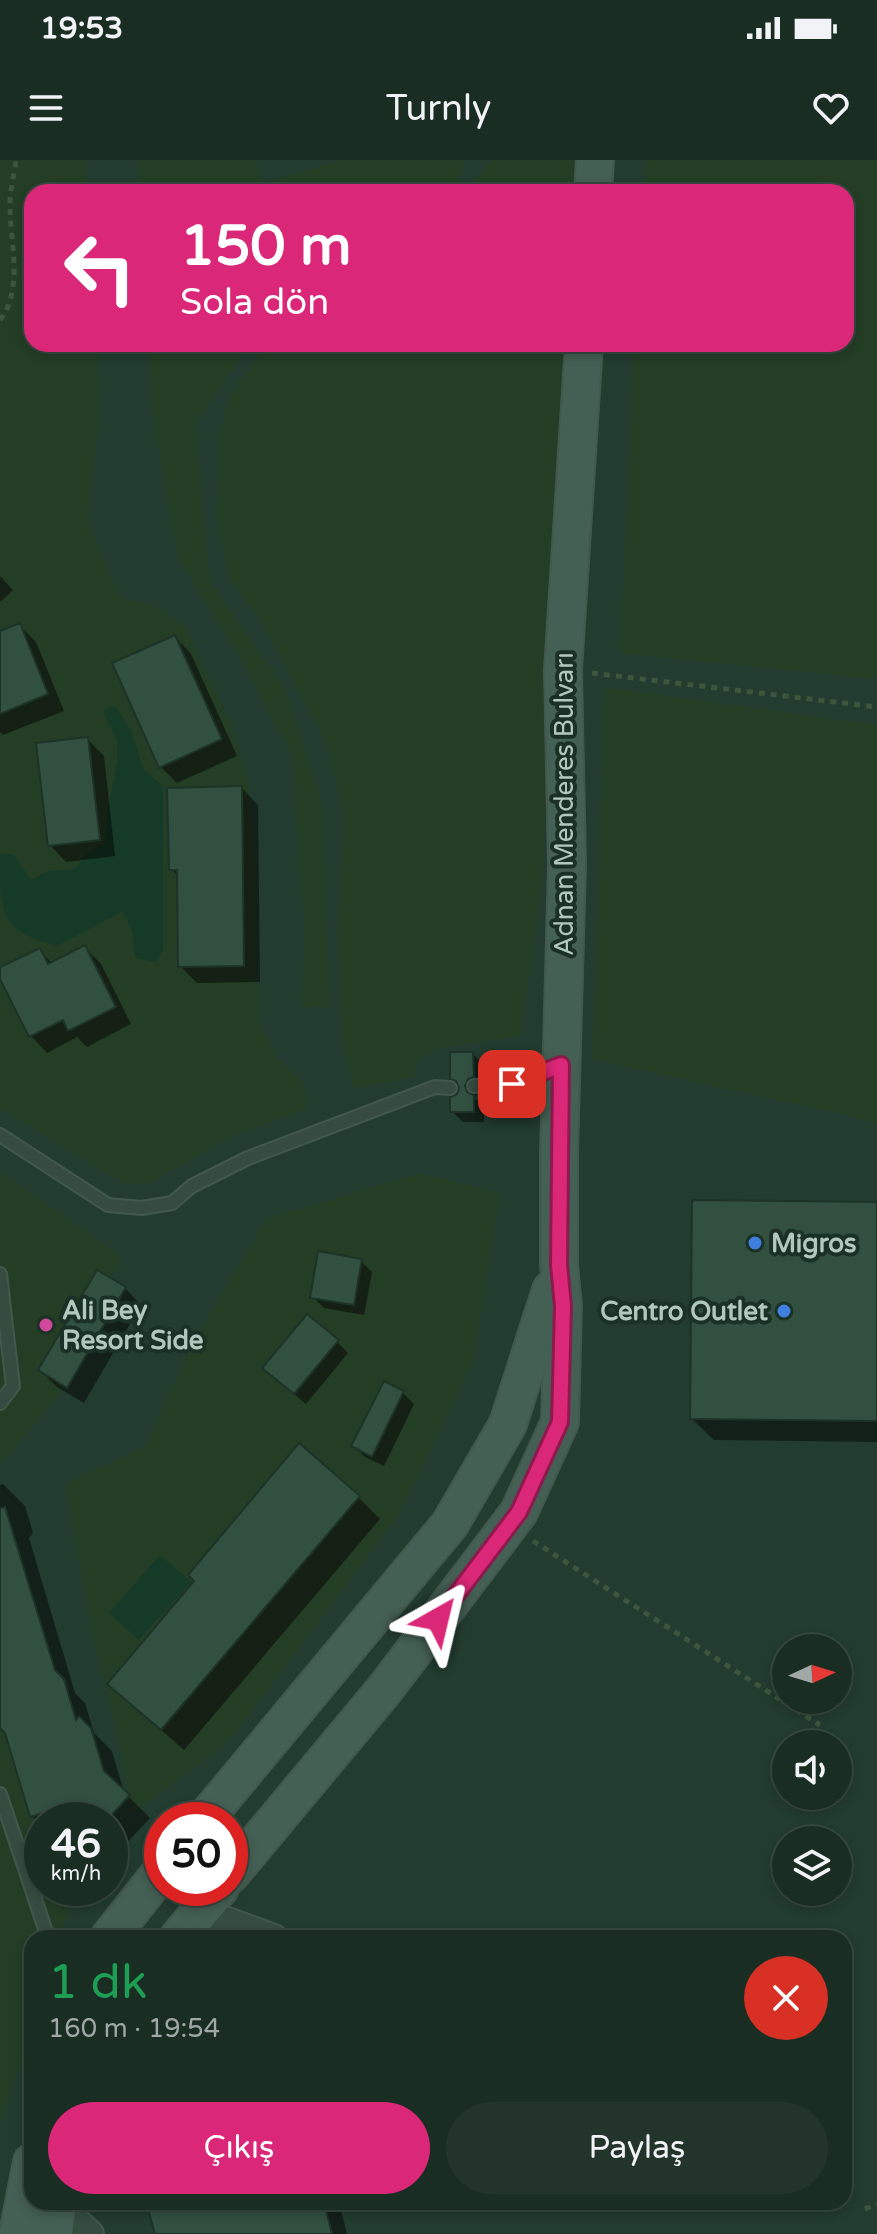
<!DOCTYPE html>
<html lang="tr">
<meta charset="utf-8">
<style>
body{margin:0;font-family:"Varela Round",sans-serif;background:#23352b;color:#f1f3f6;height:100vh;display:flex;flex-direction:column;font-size:30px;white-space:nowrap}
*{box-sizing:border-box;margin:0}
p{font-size:26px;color:#9fa8a6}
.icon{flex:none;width:44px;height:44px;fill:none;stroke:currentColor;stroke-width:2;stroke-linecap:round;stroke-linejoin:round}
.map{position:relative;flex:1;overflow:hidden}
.panel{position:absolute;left:24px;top:1770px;width:828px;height:280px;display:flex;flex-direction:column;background:#1a2d23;border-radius:24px;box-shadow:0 4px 12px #0003,0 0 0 2px #384941}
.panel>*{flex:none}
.banner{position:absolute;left:24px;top:24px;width:830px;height:168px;border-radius:24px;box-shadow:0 4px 12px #0003,0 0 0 2px #384941;background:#db2777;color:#fff;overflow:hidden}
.needle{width:52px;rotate:86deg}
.fabs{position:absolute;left:772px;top:1474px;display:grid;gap:16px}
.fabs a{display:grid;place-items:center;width:80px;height:80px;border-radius:50%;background:#1a2d23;box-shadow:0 4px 12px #0003,0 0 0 2px #384941;font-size:40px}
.speed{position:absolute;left:24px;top:1642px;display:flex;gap:16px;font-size:40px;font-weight:700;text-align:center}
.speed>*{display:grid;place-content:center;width:104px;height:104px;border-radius:50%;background:#1a2d23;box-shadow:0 4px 12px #0003,0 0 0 2px #384941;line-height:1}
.speed small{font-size:20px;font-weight:400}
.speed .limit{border:12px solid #d22;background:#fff;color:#111}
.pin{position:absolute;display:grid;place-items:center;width:68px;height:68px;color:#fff;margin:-34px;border-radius:16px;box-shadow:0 4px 12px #0006}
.me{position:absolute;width:88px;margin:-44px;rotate:37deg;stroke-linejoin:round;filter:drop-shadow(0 0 6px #0008)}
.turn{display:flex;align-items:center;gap:28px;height:168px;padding:0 24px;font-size:36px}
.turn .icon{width:104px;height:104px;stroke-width:2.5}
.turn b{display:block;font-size:56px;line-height:68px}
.round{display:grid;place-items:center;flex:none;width:84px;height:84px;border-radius:42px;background:#23352b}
.overview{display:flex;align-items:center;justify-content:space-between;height:136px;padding:0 24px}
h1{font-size:48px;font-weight:600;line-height:60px;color:#1e9e55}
.primary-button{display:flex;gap:16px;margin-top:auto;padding:16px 24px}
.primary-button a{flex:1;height:92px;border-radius:48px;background:#db2777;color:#fff;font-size:32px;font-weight:600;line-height:92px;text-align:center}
.primary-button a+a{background:#23352b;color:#f1f3f6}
.status{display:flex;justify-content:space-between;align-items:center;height:56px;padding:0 40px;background:#1a2d23;direction:ltr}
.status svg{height:22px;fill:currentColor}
header{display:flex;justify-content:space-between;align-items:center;height:104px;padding:0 24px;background:#1a2d23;font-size:36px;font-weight:600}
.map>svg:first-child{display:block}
</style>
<div class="status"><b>19:53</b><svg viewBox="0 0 49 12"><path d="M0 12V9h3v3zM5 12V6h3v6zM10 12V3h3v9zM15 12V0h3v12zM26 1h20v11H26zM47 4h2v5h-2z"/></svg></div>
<header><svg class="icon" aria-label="menu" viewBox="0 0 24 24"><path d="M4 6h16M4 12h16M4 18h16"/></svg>Turnly<svg class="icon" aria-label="heart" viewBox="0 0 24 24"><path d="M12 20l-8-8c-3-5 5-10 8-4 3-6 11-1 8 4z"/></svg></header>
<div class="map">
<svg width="877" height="2074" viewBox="0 0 877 2074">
<rect width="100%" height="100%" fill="#223c2f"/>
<!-- green -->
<g fill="#243d25">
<path d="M0,0h86l2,32h-56v152h67l-2,23 3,43 -12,110 32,78 35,7 30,21 48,100 15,57 9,97 1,139 21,41 23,20 4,14v15l-78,29 -82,47 -23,-2 -123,-75z"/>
<path d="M137,0h119l6,24 78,-24h125l-7,25 -12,7h-307z"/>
<path d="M490,0h91l-3,32h-112z"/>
<path d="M646,0h231v519l-257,-26 14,-309h212v-152h-203z"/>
<path d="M148,184h102l-55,80 15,157 75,107 36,110 9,211 -28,-3 2,-82 -12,-167 -49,-93 -65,-106 -25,-141z"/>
<path d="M267,184h300l-14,205 -10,324 -22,162 -85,14 -20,13 -1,14 -61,13 -12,-50 -5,-109 7,-113 -17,-72 -68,-127 -30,-39 -12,-61 1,-75 10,-45z"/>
<path d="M605,527l272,38v397l-285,-63z"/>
<path d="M0,1012l121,84 -60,137 -61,72z"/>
<path d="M421,1013l79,21 -27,169 -74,152 -169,225 -98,74 -12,-69 -28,-112 -27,-149 80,-38 49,-106 72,-121z"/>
<path d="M0,1516l46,144h-4v68h26l4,13 -12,37h-28v87l-32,100z"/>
</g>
<!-- water -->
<g fill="#153a28">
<path d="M115,546l17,26 11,37 20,17v163l-6,13 -21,-4 -4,-27 -9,-20 -66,35c-57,-17 -57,-29 -57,-92l14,1 17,25 15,-8 28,-3 14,-16 17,-9 3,-36 9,-46v-22l-14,-29z"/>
<path d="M160,1395l31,27 -52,58 -30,-27z"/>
</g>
<!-- shadow -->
<g fill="#0007">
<path d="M0,416l13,14 -13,12z"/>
<path d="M19,465l17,17 28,69 -61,24 -3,-3v-99z"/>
<path d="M175,477l16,17 46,102 -60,27 -16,-16z"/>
<path d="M87,579l17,17 11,100 -49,6 -16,-17z"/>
<path d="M242,628l16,17 2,177 -63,1 -17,-17 -1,-89 -8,-8z"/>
<path d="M85,788l16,16 30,60 -44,23 -10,-10 -30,16 -16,-17 -31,-62v-4l39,-20 14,14z"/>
<path d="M473,894l11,11v23l-5,2 -4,8 9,10v14h-21l-11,-11 9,-24 -9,-9z"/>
<path d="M877,1044v238l-163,-2 -22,-21z"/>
<path d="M361,1101l11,11 -8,43 -40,-7 -11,-11z"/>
<path d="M125,1128l16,17 -57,98 -27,-16 -17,-17z"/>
<path d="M337,1182l11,11 -42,51 -30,-25z"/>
<path d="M385,1224l18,9 11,11 -30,62 -19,-9 -11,-11z"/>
<path d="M3,1324l22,22 8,27 -4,5 46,155 10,10 9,30 18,18 12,41 26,26 -40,43v-41h-68v6l-10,-10 -25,-84 -7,-6v-241z"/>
<path d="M358,1337l22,22 -196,231 -75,-66 88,-103z"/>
<path d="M148,2042h191l8,32h-190z"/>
</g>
<!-- building -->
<g fill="#315040" stroke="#1d3328" stroke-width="2">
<path d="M20,463l28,71 -48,20v-83z"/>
<path d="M175,475l47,104 -63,29 -47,-105z"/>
<path d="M88,577l12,103 -52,6 -12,-103z"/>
<path d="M242,626l2,180 -66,1 -1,-97h-8l-2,-82z"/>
<path d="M85,785l31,62 -48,24 -5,-11 -34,17 -29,-58v-12l40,-19 8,16z"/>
<path d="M450,892h23l1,25 -6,2 -3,7 2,6 7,3v17h-24v-15l7,-3 2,-6 -3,-7 -6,-2z"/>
<path d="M692,1040l185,2v219l-187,-2z"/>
<path d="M318,1091l44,8 -8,46 -44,-7z"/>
<path d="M97,1110l29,17 -59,101 -29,-18z"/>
<path d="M307,1154l32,26 -45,54 -32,-26z"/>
<path d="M384,1221l20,10 -32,66 -21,-11z"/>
<path d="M299,1283l61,53 -199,234 -54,-46 87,-103 -6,-6z"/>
<path d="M5,1347l50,163 9,9 12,41 3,-4 12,12 13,43 26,24 -23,25h-54l-2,-9 -21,6 -25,-84 -5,-5v-220z"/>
<path d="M146,2042h178l8,32h-177z"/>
</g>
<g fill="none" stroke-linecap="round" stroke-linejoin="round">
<!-- service casing -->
<g stroke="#42584d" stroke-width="16">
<g id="service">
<path d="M474,926l38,-2 46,-18"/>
<path d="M0,975l108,70 34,3 30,-5 20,-17 56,-28 187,-71 15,1"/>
<path d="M0,1114l13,112 -13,17"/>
<path d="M0,1634l48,144"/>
</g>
</g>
<!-- minor casing -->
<g stroke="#42584d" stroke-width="30">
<g id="minor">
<path d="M200,1751l74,27"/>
<path d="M58,2044l32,30"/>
</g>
</g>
<!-- secondary casing -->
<g stroke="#42584d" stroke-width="40">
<g id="secondary">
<path d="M593,32l2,-32"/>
<path d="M204,1660l246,-296 58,-100 43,-134"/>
<path d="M230,1715l155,-186 134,-177 41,-90 3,-116 -4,-41v-112l8,-286 -4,-197 21,-326"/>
<path d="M109,1778l53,-67"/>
<path d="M178,1778l42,-50"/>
<path d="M18,2074l14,-72"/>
<path d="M54,2074l4,-32"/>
</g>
</g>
<!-- path -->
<g stroke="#3d553d" stroke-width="5" stroke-dasharray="6 6" stroke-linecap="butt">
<path d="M0,160c23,-30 11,-75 10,-110 -1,-16 4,-34 6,-50"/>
<path d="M592,513l285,34"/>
<path d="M533,1381l287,184"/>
<path d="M865,2049l12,-5"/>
</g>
<!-- service -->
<use href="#service" stroke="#364c41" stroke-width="12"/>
<!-- minor -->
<use href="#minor" stroke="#364c41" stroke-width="26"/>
<!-- secondary -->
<use href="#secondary" stroke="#445f53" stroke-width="36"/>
</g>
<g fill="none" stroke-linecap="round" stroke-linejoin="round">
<!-- route casing -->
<g stroke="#8e194d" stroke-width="20">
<path id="route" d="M438,1459l81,-107 41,-90 3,-116 -4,-41 2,-200 -49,19"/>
</g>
<!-- route -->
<use href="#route" stroke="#db2777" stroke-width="14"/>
</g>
<!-- markers -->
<g fill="#3f7fe0" stroke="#1b3126" stroke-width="3">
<circle cx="755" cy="1083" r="8"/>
<circle cx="784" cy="1151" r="8"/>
</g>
<circle fill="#d1479c" stroke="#1b3126" stroke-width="3" cx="46" cy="1165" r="8"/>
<g text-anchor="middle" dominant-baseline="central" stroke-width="8" stroke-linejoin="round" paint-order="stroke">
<!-- street labels -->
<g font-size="26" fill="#b1c8bd" stroke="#1b3126">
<text transform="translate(564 644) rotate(-90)">Adnan Menderes Bulvarı</text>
</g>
<!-- poi labels -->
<g font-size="26" font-weight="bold" fill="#b1c8bd" stroke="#1b3126" text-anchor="start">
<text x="771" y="1083">Migros</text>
<text x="62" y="1150">Ali Bey<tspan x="62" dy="30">Resort Side</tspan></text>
<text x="768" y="1151" text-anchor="end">Centro Outlet</text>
</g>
</g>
</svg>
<div class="fabs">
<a><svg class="needle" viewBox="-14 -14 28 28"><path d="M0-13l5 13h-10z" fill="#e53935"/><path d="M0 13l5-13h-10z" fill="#9fa8a6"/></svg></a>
<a><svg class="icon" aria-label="sound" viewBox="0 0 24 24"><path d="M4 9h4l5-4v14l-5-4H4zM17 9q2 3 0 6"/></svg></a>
<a><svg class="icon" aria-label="layers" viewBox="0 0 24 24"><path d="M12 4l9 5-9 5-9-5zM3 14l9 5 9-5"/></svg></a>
</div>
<div class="speed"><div>46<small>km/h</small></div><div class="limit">50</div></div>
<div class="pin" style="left:512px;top:924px;background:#d93025"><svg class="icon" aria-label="arrive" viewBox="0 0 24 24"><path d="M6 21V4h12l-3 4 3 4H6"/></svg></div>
<svg class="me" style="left:438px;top:1459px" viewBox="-20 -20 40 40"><path d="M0-17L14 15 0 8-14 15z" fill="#db2777" stroke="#fff" stroke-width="4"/></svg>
<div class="banner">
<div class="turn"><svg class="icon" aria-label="left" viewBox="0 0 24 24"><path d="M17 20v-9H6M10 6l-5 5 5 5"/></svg><div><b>150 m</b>Sola dön</div></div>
</div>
<section class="panel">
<div class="overview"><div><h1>1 dk</h1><p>160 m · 19:54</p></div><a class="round" style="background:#d93025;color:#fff"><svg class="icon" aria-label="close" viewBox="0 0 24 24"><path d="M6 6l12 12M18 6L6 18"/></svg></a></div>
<div class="primary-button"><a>Çıkış</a><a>Paylaş</a></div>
</section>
</div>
